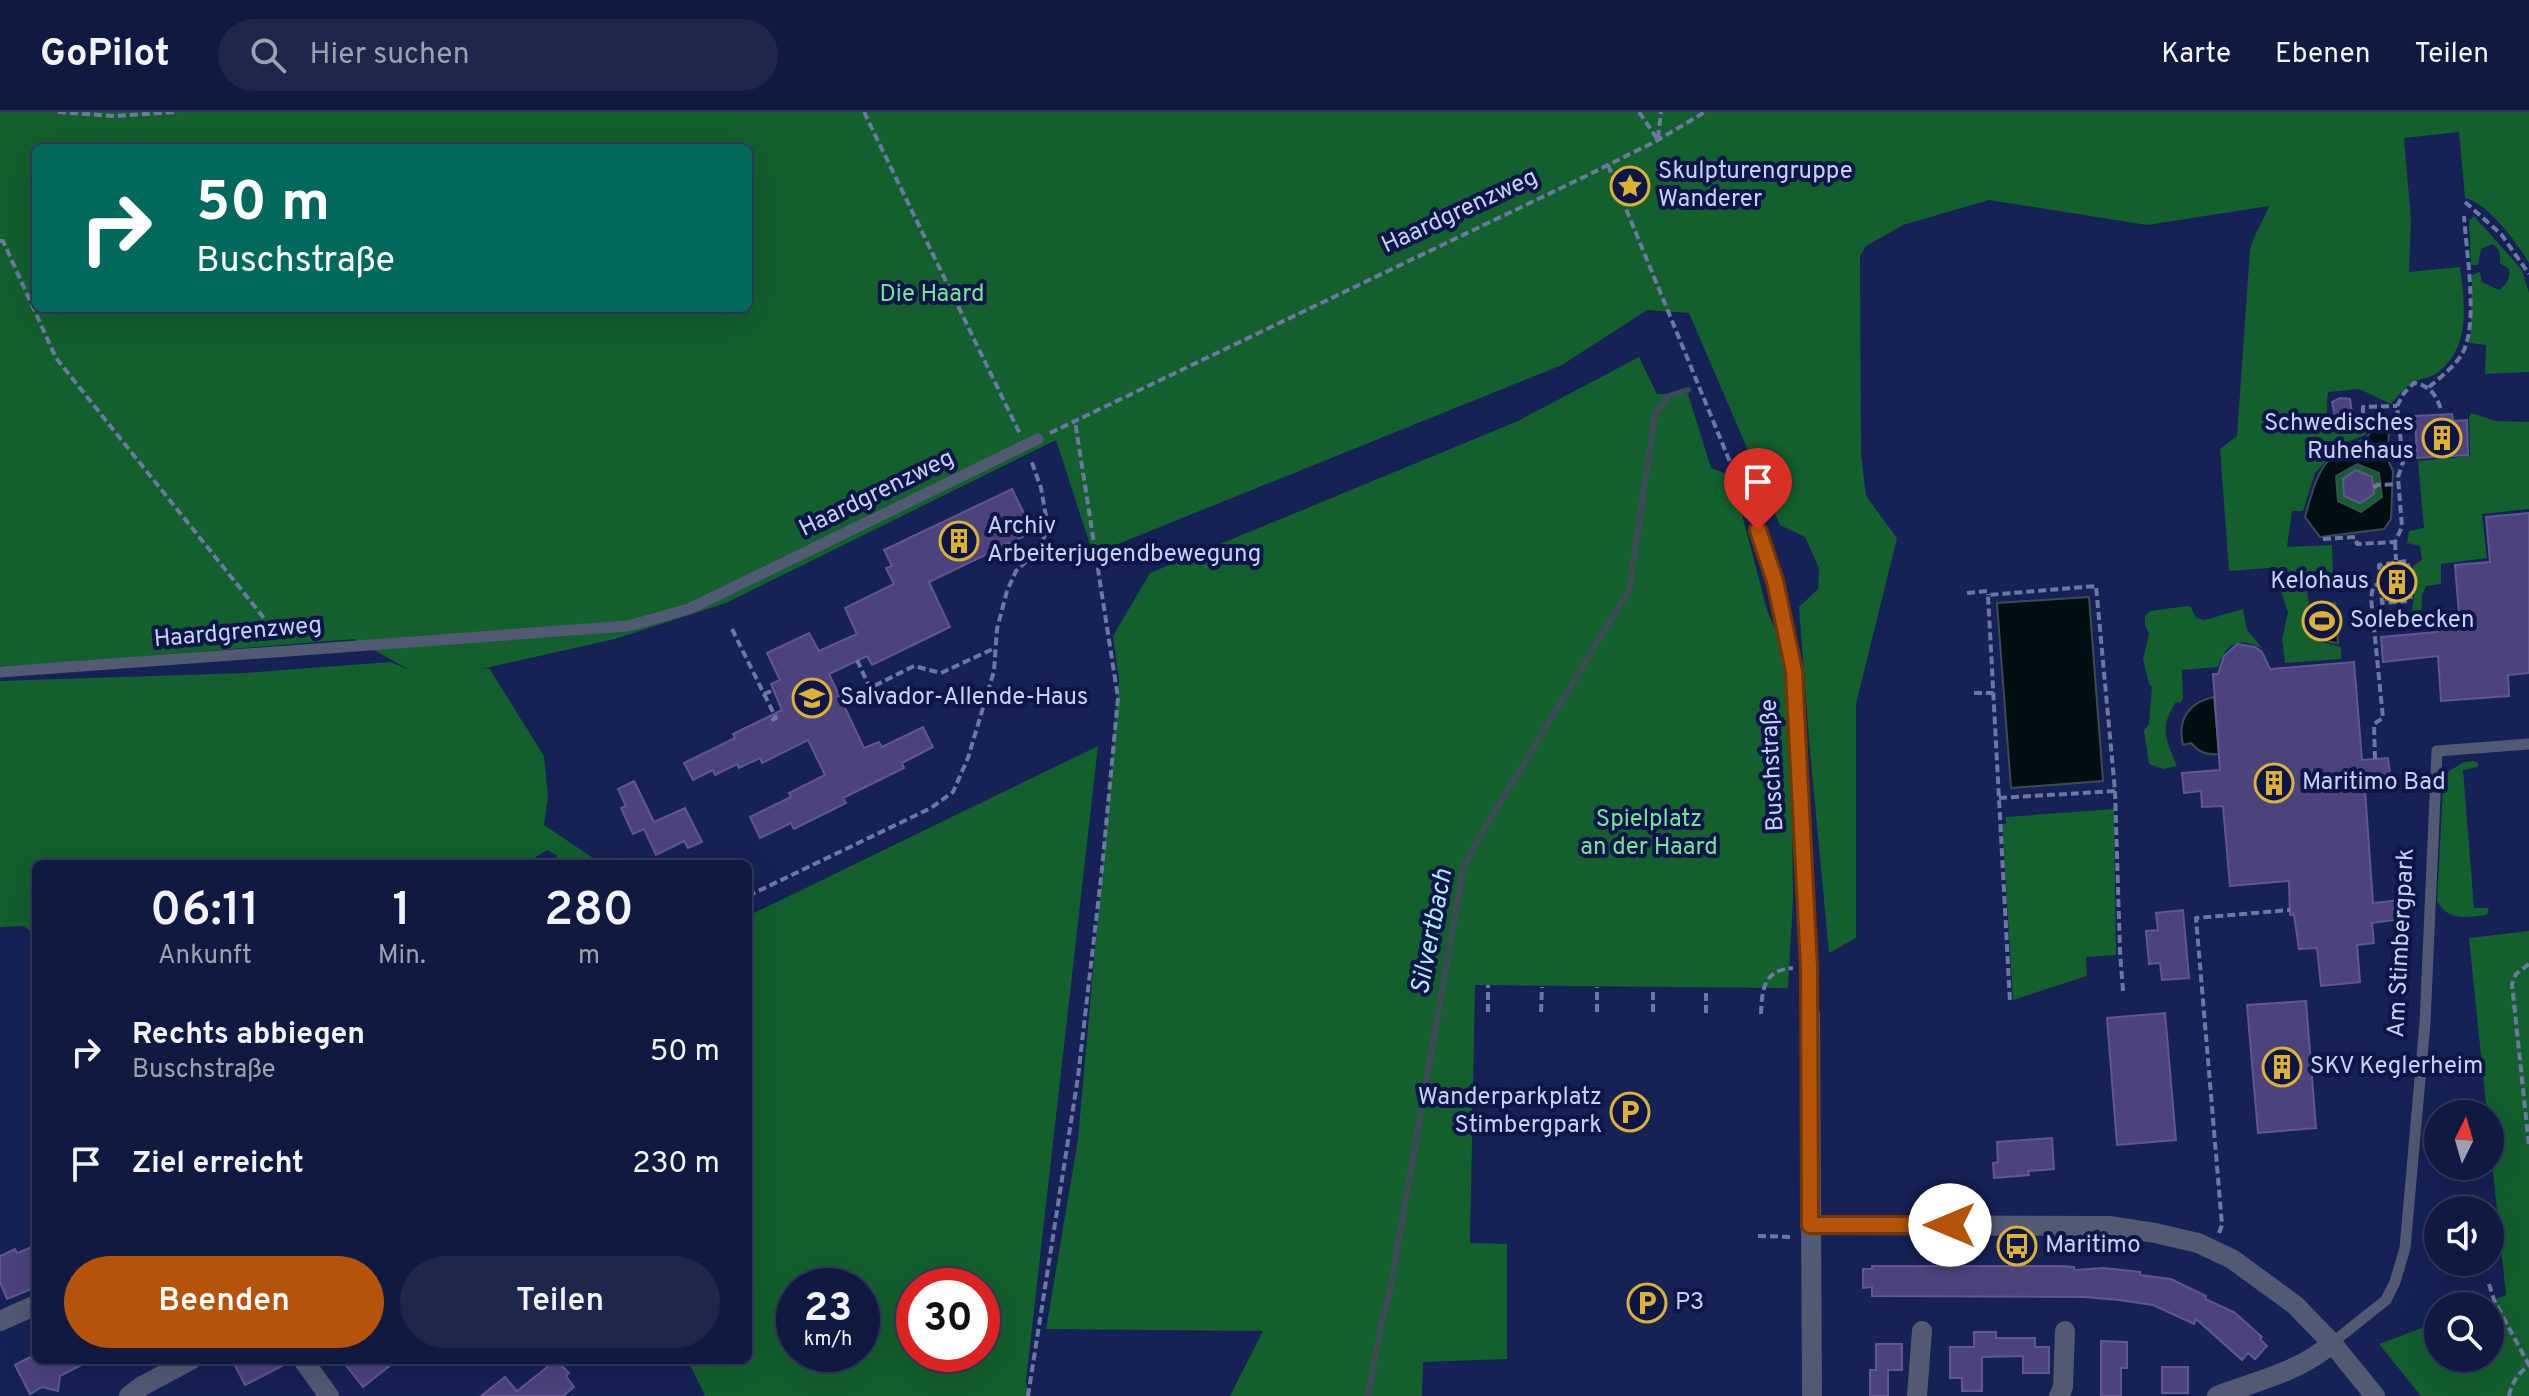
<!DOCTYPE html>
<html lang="de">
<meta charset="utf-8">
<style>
body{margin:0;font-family:Overpass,sans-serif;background:#1e264b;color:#f1f3f6;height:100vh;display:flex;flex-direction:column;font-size:30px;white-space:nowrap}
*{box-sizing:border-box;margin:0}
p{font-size:26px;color:#9ca0b1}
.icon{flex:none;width:44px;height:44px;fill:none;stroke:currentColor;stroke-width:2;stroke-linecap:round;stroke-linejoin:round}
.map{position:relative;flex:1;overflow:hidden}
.panel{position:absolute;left:32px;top:748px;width:720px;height:504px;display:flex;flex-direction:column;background:#101940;border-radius:12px;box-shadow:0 8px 32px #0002,0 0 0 2px #303859}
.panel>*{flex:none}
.top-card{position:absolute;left:32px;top:32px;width:720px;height:168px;border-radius:12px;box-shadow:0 8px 32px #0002,0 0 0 2px #303859;background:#00695c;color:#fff;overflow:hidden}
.needle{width:52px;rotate:5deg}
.tools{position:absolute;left:2424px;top:988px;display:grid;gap:16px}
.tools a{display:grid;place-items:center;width:80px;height:80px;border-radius:50%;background:#101940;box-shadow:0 8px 32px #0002,0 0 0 2px #303859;font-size:40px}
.speed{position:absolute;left:776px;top:1156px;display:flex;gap:16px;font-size:40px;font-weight:700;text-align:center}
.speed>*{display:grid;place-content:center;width:104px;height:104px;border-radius:50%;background:#101940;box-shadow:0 8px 32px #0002,0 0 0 2px #303859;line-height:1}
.speed small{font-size:20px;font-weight:400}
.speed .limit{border:12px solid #d22;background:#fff;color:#111}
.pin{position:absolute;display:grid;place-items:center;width:68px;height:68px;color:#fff;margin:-82px -34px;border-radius:50% 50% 50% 0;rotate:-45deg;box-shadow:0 0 8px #0007}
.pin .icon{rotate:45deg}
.me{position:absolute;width:88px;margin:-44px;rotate:270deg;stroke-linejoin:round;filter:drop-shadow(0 0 6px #0008)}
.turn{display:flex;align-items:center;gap:28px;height:168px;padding:0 32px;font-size:36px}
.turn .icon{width:104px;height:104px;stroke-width:2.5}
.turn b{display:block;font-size:56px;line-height:68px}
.eta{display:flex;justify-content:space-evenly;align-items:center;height:136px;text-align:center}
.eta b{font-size:48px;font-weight:600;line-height:56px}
.primary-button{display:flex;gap:16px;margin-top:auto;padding:16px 32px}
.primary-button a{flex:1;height:92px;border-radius:48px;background:#b45309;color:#fff;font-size:32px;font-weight:600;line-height:92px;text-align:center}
.primary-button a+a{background:#1e264b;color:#f1f3f6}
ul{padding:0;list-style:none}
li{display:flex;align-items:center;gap:24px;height:112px;padding:0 32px}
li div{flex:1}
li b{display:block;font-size:30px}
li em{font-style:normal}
header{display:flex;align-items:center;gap:48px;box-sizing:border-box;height:112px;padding:0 40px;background:#101940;border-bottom:2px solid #303859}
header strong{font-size:38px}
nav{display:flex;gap:44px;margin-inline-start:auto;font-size:28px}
.search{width:560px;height:72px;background:#1e264b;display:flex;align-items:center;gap:20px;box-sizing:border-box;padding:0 28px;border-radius:44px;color:#9ca0b1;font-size:30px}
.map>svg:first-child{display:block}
</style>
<header>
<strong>GoPilot</strong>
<div class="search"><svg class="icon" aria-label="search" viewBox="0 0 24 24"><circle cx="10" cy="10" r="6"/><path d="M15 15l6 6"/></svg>Hier suchen</div>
<nav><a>Karte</a><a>Ebenen</a><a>Teilen</a></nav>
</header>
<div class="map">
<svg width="2529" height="1284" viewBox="0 0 2529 1284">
<rect width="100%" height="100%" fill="#162155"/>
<!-- green -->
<g fill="#135f2e" fill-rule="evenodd">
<path d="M0,0h2529v151c-11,-19 -42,-61 -64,-65l-6,-66 -55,6 7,82 -2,52 51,-5c5,38 11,81 -23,106 -7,5 -16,5 -23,9 -9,5 -16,14 -23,22l-32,-15 -31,3c-2,16 -3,29 9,41h17l3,-10 20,-8 -12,20 -36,14 -2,11 -12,13 -12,38h-11l-5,36 45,-2 1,38 -27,2 3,18 -7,16 3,10 13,12 23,6v12l-56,4 -3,-24 6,-26 -10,-32 -9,-13 -40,3 -9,-122 17,-13 13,-187c5,-17 13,-27 19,-43l-122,19 -158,-25 -86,25 -37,21 -6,10 1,199 5,41 31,42 -41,166v234l-27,15 -20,-213 -10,-133 19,-18 1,-21 -14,-31 -25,-12 -91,-212 -42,-3 -85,55 -469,189 -37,-114 -330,163 -111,36 -138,31 12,-2 55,88 4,40 -4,29 58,39 -31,-2v2h-24l11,-8 -11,-6 -22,14h-489v70l-13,-8 -23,1v-246l245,-8 145,-11 18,7 -54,-30 -290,24 -64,3zM36,36h712v160h-712z"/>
<path d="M2474,104l48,54 7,23v79l-44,2 1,-29 -16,-2 2,-68 8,-3 2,10 17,8c7,-5 12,-12 10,-21l-9,-6c0,-9 1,-14 -8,-19l-11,5 -3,16h-7l-2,-44z"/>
<path d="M1639,245l18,37h31l23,74 21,8 35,134 11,26 13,77 2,187 -5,88 -313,-3 -5,258 37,1v115l-84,3 -1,34h-192l33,-65 -217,-2 32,-190 41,-459 -6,-44 37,-63 368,-152z"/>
<path d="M2471,301l25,8 33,1v87l-47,5 5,44 -46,6v20l-15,2 -4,10 -1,30 -11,1 4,-30 -1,-31 9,-6 -2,-14 -13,-3 2,-12 15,-3 -6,-67 52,-5 -1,-38z"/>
<path d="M2357,352l22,9 3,24 -21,15 -23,-11 -2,-26z"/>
<path d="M2187,494l4,1 5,11 9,2 38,-11 4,21 16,19c-24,-13 -37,-6 -45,18l-36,3 1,28 -3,5 -4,-1c-18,27 -9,39 1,64l-14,3 -14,-5 -5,-34 5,-6 3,-37 -3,-3 -6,-25 6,-25 -4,-9v-9l5,-5z"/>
<path d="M1098,634l-72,635 2,15h-323l-17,-36h60v-444zM862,1174v68h-68v-68zM982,1174v68h-68v-68z"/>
<path d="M2474,649l4,2v4l-15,3 11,138h15l-2,7c-20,2 -39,7 -50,-14l6,-114 6,-16 15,-9z"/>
<path d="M2114,697l2,146 -30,2 1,19 -74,24 -11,-176h4v-7z"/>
<path d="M2529,819v465h-108l-42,-52 59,-22v36h52v-52h-12l28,-11 -16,-151v-30h-3l-18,-176z"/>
</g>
<!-- water -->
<g fill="#010f12" stroke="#3c4a56" stroke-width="2" fill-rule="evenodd">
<path d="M2379,305l10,5 -1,38 5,11 -2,48 -7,10 -64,8 -15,-20c7,-23 11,-48 31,-64 21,-16 30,-4 43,-36zM2357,352l22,9 3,24 -21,15 -23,-11 -2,-25z"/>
<path d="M2089,485l14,184 -92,7 -14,-185z"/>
<path d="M2335,491l3,40c-15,-1 -28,-9 -30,-25l6,-13z"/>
<path d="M2214,585l5,57c-13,1 -20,-2 -28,-11l-8,2c-6,-26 6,-43 31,-48z"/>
</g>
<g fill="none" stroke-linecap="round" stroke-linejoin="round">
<!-- stream -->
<path stroke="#3c4a56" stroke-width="6" d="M1368,1284l14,-76 7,-24 74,-427 12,-25 154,-254 26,-176 14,-18 19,-6"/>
</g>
<!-- building -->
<g fill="#4c427c" stroke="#605692" stroke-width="2">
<path d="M2340,286l10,1 3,20 -17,3 -4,-20z"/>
<path d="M2452,302l1,7 14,-1 1,35 -51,3 -2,-42z"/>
<path d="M2356,358l16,7 2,17 -14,9 -16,-7 -1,-17z"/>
<path d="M1012,377l21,43 -104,50 21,45 -78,38 -5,-9 -38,18 35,74 15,-6 3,5 41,-20 10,20 -31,16 2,5 -61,30 3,5 -52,26 -3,-6 -31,15 -10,-21 41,-20 -2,-4 36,-18 -17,-35 -46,23 -2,-5 -21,10 -2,-4 -22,11 -2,-5 -20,10 -9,-17 51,-25 -2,-4 49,-24 -11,-26 9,-4 -13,-27 42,-20 10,18 38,-17 -12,-26 49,-24 -8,-16 6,-2 -8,-16z"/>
<path d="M2529,401v160l-21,2 1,21 -68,5 -3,-45 -55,6 -2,-25 56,-5 -1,-5 24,-1 -5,-61 35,-3 -4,-45z"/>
<path d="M2409,452l3,34 -26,2 -3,-33z"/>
<path d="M2237,532l18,3 7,5 8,17 84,-7 8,98 26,-2 2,16 -26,2 9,127 27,-3 2,19 -30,4 2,20 -17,2 3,37 -39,4 -4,-38 -18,1 -5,-34h-4l-1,-34 -59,5 -7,-80 -21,1 -1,-16 -17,2 -2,-20 38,-3 -7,-96h5l6,-18z"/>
<path d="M634,669l20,41 31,-14 17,34 -14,6 -4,-7 -28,14 -12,-26 -11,5 -12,-26 5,-2 -8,-17z"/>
<path d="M2183,798l6,68 -27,2 -2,-17 -11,1 -3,-33 12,-1 -2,-17z"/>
<path d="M2306,889l10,127 -58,5 -11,-128z"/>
<path d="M2165,901l11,127 -59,5 -10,-127z"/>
<path d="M2052,1026l2,31 -26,2 1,4 -35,3 -1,-15 5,-1 -1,-20z"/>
<path d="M32,1135l4,10v30l-29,12 -7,-17v-26l15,-7 2,4z"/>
<path d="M1872,1154h189l13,1v3l30,-2 36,4v3l31,4 35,17 -1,3 29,13 28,25 -2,2 7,7 -12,13 -7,-6 -6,7 -46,-41 -2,5 -41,-19 -34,-5 -35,-3 -212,-1v-9l-9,1v-19h9z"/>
<path d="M1974,1220h22v6h39v9h14v26h-26v-17l-41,1v34h-20v-13h-12v-31h24z"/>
<path d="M2101,1229l26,1v26h-6v28h-20z"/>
<path d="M1876,1232h26v26h-14v26h-18v-26h6z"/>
<path d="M36,1242v6h55l-31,16 -2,15 -16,-4 -12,7 -15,-29z"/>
<path d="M232,1248h58v2l-45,23z"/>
<path d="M342,1248h55l-34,27z"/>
<path d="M556,1248l13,13 -3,3 8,11 -11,9h-82l24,-19 12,14z"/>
<rect x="2162" y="1255" width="26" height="26"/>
</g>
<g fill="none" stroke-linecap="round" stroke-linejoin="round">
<!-- path -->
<g stroke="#6c78a2" stroke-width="4" stroke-dasharray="8 4" stroke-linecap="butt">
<path d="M58,0l56,4 64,-4"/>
<path d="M864,0l156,322"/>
<path d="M1639,0l19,28"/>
<path d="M1658,26l3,-26"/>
<path d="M1608,53l145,353"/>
<path d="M2465,90l36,32 28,40"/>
<path d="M0,129h3l53,117 224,280"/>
<path d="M2429,275c13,-11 28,-22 35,-37 14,-30 2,-101 0,-134"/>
<path d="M2345,312l18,-6v-11l34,-1"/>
<path d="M1050,321l534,-256 74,-37 47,-28"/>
<path d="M2374,376l3,-3 22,-1"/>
<path d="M2323,427l32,-2 2,7 38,-2 7,-15 -4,-50 5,-15 -6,-56 7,-13 10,-10c16,3 21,10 27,26"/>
<path d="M2395,430l1,18"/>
<path d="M2406,449l-27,4 3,38 25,-2"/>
<path d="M1967,481l21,-2v4"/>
<path d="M732,517l32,65 10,-4"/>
<path d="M857,548l13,28 44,-22 27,7 54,-25"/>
<path d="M1974,581h19"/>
<path d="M764,582l12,24 -8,4"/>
<path d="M2375,647l-1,-35 9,-6 -12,-120 2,-11 8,-5"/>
<path d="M2115,679l5,161 3,39"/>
<path d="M1999,686l116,-7 -19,-205 -108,9 22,407"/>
<path d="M617,747l6,5"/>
<path d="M748,784l183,-88 22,-16 15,-34 26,-87 3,-42 10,-38 9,-20 23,-22 9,-21 -7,-40 -10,-28"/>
<path d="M2529,852l-13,10 -4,10 17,162"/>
<path d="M1488,900v-27"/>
<path d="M1541,900l1,-25"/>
<path d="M1597,900v-25"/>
<path d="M1653,900v-24"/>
<path d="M1706,901v-24"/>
<path d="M1761,902c1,-26 3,-44 32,-46"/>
<path d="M2219,1121l3,-8 -26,-307 94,-8"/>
<path d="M1758,1124l33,1"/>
<path d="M2489,1172l5,16 35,65"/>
<path d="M1028,1284l50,-319 24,-208 16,-171 -43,-277"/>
<path d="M2509,1284c3,-14 9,-22 20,-31"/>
</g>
<!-- lane -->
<g stroke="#515973" stroke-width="11">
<path d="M1758,418l17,51 19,90 16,343"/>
<path d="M0,560l628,-46 61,-17 349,-170"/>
<path d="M2332,1231l54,-43 9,-18 10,-34 20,-225 12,-272 92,-7"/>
</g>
<!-- street -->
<g stroke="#515973" stroke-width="20">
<path d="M1810,902l2,382"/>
<path d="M1810,1113l299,1 46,7 43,10 34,16 63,46 37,38 43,53"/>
<path d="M0,1209l36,-16"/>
<path d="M303,1248l26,36"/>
<path d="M129,1284l13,-10 49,-26"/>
<path d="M1917,1284l5,-65"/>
<path d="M2059,1284l4,-9 2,-56"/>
<path d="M2217,1284c39,-15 85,-25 115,-53"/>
</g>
</g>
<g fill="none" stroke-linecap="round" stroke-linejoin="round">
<!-- route casing -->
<g stroke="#753606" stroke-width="20">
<path id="route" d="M1758,418l17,51 19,90 15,296 1,258h140"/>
</g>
<!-- route -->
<use href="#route" stroke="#b45309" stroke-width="14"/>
</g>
<!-- icons -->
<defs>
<g id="sight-ring" transform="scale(2)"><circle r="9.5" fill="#0e1649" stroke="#dbb233" stroke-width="1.5"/><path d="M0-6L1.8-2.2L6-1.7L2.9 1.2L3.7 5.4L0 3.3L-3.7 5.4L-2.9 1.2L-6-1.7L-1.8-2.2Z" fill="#dbb233"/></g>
<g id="building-ring" transform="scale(2)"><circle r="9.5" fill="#0e1649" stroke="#dbb233" stroke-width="1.5"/><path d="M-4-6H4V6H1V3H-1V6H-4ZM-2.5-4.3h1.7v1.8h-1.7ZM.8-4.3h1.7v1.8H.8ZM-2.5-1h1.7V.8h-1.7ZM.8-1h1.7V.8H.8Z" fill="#dbb233"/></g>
<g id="stadium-ring" transform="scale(2)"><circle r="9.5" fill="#0e1649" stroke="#dbb233" stroke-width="1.5"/><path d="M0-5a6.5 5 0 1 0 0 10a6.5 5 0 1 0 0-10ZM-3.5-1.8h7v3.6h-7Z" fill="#dbb233"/></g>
<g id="university-ring" transform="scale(2)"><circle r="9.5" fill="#0e1649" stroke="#dbb233" stroke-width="1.5"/><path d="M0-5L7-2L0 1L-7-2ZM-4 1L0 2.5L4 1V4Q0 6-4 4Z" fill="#dbb233"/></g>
<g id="parking-ring" transform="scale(2)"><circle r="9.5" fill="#0e1649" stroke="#dbb233" stroke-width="1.5"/><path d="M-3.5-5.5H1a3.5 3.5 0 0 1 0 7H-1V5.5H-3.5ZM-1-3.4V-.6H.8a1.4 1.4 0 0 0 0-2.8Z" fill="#dbb233"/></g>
<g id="bus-ring" transform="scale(2)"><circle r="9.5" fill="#0e1649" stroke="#dbb233" stroke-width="1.5"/><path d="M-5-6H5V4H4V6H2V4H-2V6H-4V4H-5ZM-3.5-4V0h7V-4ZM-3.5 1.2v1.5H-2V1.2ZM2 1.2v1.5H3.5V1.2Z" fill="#dbb233"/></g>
</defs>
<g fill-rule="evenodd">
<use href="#sight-ring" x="1630" y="74"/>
<use href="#building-ring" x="2442" y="326"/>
<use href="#building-ring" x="959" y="429"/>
<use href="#building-ring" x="2397" y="470"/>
<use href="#stadium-ring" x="2322" y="509"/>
<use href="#university-ring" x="812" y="586"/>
<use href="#building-ring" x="2274" y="671"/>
<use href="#building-ring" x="2282" y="955"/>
<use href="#parking-ring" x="1630" y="1000"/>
<use href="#bus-ring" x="2017" y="1134"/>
<use href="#parking-ring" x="1647" y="1191"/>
</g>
<g text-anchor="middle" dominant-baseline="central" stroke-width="8" stroke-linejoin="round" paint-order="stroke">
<!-- poi labels -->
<g font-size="24" fill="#c6d2f3" stroke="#0e1649" text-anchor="start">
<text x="1658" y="60">Skulpturengruppe<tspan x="1658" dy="28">Wanderer</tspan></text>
<text x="2414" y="312" text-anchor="end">Schwedisches<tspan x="2414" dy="28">Ruhehaus</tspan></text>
<text x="987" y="415">Archiv<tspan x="987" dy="28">Arbeiterjugendbewegung</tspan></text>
<text x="2369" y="470" text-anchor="end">Kelohaus</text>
<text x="2350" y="509">Solebecken</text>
<text x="840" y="586">Salvador-Allende-Haus</text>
<text x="2302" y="671">Maritimo Bad</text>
<text x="2310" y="955">SKV Keglerheim</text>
<text x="1602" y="986" text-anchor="end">Wanderparkplatz<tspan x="1602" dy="28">Stimbergpark</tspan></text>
<text x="2045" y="1134">Maritimo</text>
<text x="1675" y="1191">P3</text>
</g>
<!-- street labels -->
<g font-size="24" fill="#c6d2f3" stroke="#0e1649">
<text transform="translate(1460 100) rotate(-25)">Haardgrenzweg</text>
<text transform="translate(877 382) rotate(-26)">Haardgrenzweg</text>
<text transform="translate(238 521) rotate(-5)">Haardgrenzweg</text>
<text transform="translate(1773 653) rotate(-93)">Buschstraße</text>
<text transform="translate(2402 831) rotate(-87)">Am Stimbergpark</text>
</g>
<!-- park labels -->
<g font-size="24" fill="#77e493" stroke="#0e1649">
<text x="932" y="183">Die Haard</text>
<text x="1649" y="708">Spielplatz<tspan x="1649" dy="28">an der Haard</tspan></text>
</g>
<!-- water labels -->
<g font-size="26" font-style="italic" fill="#b2ecf7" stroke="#0e1649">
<text transform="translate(1433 820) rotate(-79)">Silvertbach</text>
</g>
</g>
</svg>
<div class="tools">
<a><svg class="needle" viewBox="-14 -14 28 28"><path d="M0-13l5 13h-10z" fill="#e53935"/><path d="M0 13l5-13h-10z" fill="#9ca0b1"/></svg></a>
<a><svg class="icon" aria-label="sound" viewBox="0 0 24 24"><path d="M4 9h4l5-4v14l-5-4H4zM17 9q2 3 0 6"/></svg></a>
<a><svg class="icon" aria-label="search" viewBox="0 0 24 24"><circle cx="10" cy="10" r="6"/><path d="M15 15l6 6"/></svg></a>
</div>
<div class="speed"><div>23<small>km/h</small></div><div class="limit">30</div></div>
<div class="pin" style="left:1758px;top:418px;background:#d93025"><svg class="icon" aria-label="arrive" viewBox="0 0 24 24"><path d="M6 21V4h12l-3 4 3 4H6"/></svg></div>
<svg class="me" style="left:1950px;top:1113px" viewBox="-20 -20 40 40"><circle r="19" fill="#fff"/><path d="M0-13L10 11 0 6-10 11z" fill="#b45309"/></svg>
<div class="top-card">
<div class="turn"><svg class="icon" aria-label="right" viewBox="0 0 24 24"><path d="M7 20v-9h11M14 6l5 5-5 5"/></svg><div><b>50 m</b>Buschstraße</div></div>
</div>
<section class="panel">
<div class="eta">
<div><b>06:11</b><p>Ankunft</p></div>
<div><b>1</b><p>Min.</p></div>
<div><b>280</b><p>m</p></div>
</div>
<ul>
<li><svg class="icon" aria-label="right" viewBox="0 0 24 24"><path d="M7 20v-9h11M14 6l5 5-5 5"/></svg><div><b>Rechts abbiegen</b><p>Buschstraße</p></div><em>50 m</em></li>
<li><svg class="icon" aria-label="arrive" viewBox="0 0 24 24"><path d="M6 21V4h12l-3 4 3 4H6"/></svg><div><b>Ziel erreicht</b></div><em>230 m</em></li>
</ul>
<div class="primary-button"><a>Beenden</a><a>Teilen</a></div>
</section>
</div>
